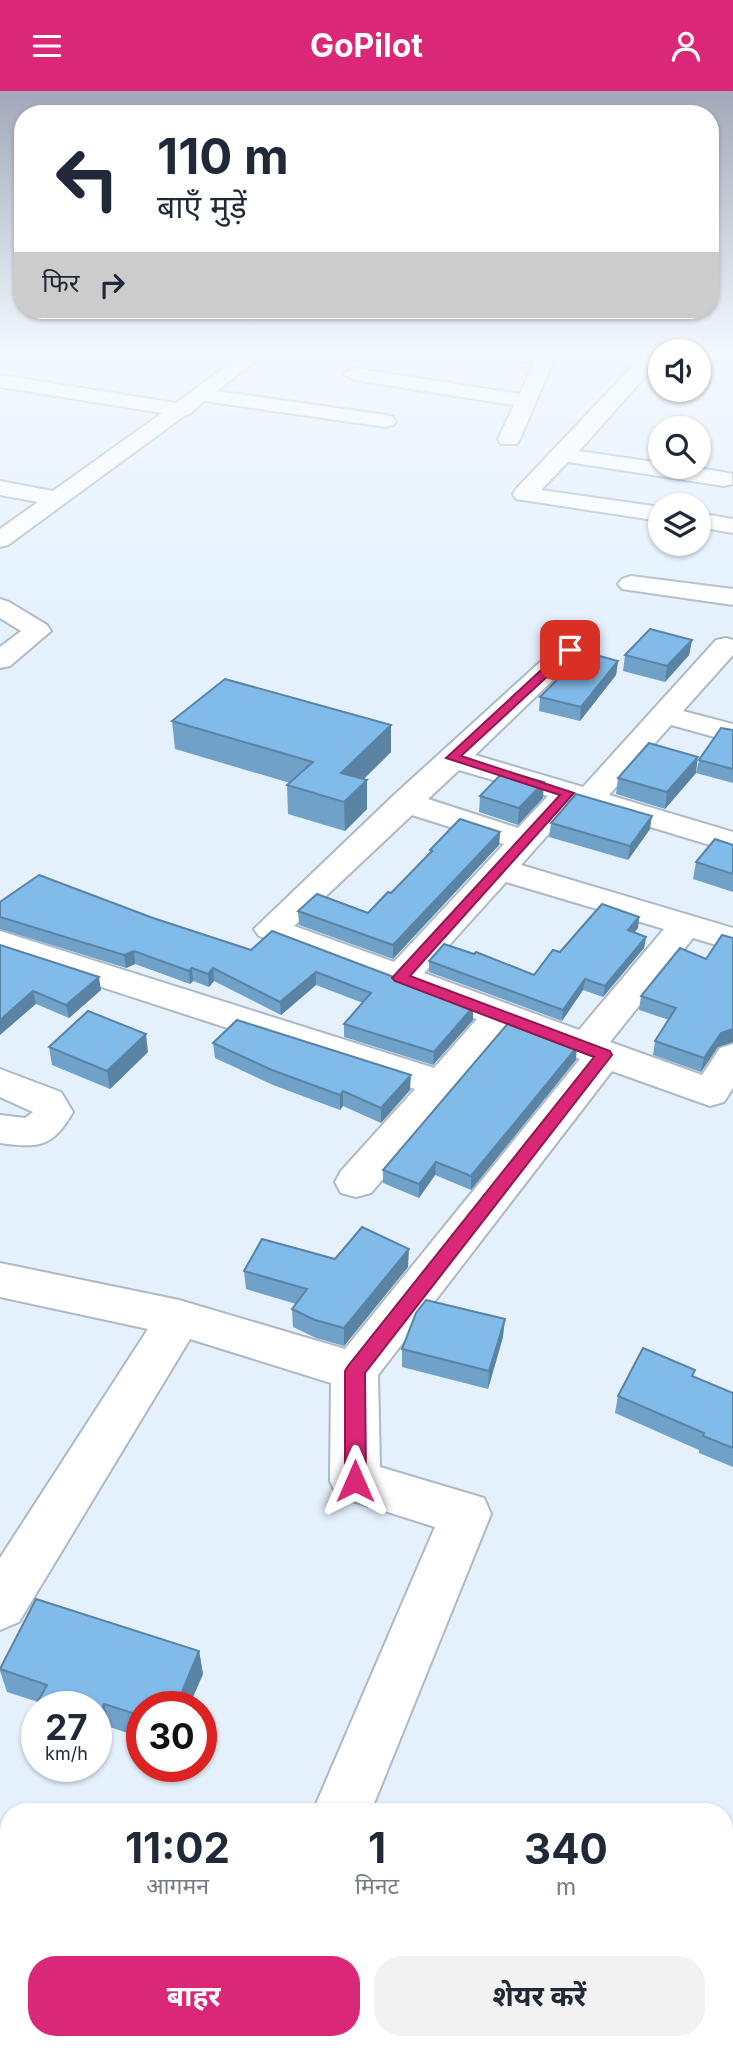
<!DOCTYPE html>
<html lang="hi">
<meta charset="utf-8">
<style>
body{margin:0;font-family:Inter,"Noto Sans Devanagari",sans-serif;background:#f2f2f3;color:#1f2937;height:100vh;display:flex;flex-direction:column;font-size:26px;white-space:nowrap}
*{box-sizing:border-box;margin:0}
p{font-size:23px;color:#747a83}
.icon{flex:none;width:38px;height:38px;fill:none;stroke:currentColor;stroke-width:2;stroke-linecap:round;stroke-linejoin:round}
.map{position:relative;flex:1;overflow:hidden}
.drawer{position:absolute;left:0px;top:1712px;width:733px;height:247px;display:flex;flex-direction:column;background:#fff;border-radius:28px 28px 0 0;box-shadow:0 2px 5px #0004}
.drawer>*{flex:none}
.guide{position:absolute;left:14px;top:14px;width:705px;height:214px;border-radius:28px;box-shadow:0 2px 5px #0004;background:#fff;color:#1f2937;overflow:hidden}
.controls{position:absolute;left:648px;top:248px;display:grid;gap:14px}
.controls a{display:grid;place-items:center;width:63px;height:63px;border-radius:50%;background:#fff;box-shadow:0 2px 5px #0004;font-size:35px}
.speed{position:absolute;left:21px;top:1600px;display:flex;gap:14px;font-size:35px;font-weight:700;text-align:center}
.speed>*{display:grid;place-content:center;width:91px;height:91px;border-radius:50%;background:#fff;box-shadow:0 2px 5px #0004;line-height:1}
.speed small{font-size:18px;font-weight:400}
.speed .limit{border:10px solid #d22;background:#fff;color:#111}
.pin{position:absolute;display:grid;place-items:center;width:60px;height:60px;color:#fff;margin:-30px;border-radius:14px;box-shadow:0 4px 10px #0006}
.me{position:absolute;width:77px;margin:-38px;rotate:0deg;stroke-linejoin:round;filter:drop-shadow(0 0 5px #0008)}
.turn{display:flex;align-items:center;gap:24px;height:147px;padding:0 28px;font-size:32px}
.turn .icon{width:91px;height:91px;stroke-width:2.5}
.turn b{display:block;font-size:49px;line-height:60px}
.then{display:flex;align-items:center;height:66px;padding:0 28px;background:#0003;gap:14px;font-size:26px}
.eta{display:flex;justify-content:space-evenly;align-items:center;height:119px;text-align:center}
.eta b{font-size:42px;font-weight:700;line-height:49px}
.action{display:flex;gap:14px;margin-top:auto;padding:14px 28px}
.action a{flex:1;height:80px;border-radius:28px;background:#db2777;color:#fff;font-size:28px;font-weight:700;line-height:80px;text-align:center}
.action a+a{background:#f2f2f3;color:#1f2937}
header{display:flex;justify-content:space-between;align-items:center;height:91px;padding:0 28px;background:#db2777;color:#fff;font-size:32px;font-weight:700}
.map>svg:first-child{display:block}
</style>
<header><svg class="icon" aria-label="menu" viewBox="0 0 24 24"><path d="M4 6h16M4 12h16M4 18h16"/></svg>GoPilot<svg class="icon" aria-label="person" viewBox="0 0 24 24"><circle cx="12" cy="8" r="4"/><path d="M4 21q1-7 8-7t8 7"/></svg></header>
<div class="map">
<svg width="733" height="1957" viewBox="0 0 733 1957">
<rect width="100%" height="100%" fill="#e4f1fd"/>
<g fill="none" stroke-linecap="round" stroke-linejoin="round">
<!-- minor casing -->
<g stroke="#adb9c4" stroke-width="4">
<g id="minor">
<path d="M244,262h22l-49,38 169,24 7,2 3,4 -3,4 -7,2 -182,-26 -14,13 -6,2 -176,129 -8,2v-18l38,-27 -38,-7v-14l53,10 109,-78 -162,-26v-12l176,28z"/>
<path d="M498,262h59l-37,86 -3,5h-16l-3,-5 16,-34 -160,-25 -10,-6 10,-6 166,26 14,-31 -34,-6z"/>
<path d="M645,262h15v7l-81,91 81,12v4c24,0 48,1 72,7v10l-8,2 -156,-24 -27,28 119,17v14l-144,-22 -3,-5 3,-5z"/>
<path d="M698,422l35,6v14l-35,-6z"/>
<path d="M631,485l102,13v16l-111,-16 -4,-5 4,-5z"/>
<path d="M0,508l9,3 38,23 4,6 -41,35 -10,2v-21l21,-16 -21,-13z"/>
<path d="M726,547l7,2v15l-50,56 50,13v18l-62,-17 -62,70 124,37v20l-158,-48 -54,61 212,63v22l-40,-12 -83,104 92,33 18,-27 13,-4v44l-9,14 -14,4 -98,-35 -234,304 2,92 104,31 7,16 -120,297h-58l122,-284 -98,-31 -7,-15 1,-98 -141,-44 -171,283 -19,8v-72l148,-229 -148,-32v-34l179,37 166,49 235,-290 -72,-28 -137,162 -15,4 -15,-4 -6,-11 6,-11 74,-82 -415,-135v-23l434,137 43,-49 -218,-83 -5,-7 140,-134 166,-151 10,-2 10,2 4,6 -109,105 108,32 133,-147zM459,679l89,26 -30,32 -90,-29zM412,724l92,29 -110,118 -100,-36zM506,791l158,47 -85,101 -155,-57z"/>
<path d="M0,978l61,23 12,20c-21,36 -34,36 -73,31v-28l25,3 8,-6 -33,-15z"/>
<path d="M214,1950h66l-3,7h-66z"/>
</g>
</g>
<!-- minor -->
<use href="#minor" fill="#fff" fill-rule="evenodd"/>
</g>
<!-- wall -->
<g fill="#6fa1c9">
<path d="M692,549l-3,15 -24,27 -42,-11 2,-16z"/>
<path d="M618,570l-2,14 -36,46 -41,-10 1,-14z"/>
<path d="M172,630l219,31 -27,27 3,30 -22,22 -57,-17 -1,-29 3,-2 -115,-34z"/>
<path d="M733,639v53l-37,-10 3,-13z"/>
<path d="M696,682l-31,36 -49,-15 2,-16z"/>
<path d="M480,705l63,2 -25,27 -39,-13z"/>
<path d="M551,732l99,6 -22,31 -79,-23z"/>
<path d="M500,741l-1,13 -106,114 -94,-34 -1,-14 70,2 23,-20 39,-40v-3z"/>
<path d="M733,754v47l-40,-13 3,-17z"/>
<path d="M0,811l153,16 98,32 222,70 -40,45 -89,-28v-13l19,-21 -47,-18 -35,30 -67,-34 -5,6 -16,-6 -3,3 -55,-20 -9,4 -126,-39z"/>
<path d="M639,826l-1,11 -4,5 12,4 -2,11 -41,49 -20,-7 -21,31 -133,-49v-11l105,14z"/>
<path d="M733,847v104l-15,5 -17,25 -48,-17 2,-14 14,-21 -30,-10 2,-14 65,-37z"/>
<path d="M0,854l101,45 -32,28 -33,-14z"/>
<path d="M213,952l197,47 -29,33 -38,-17 -3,4 -67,-25 -58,-27z"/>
<path d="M49,956l99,5 -38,37 -58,-24z"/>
<path d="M576,969l-105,130 -36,-15 -16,23 -36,-15v-13z"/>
<path d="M335,1168l73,8 -64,79 -28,-8 -23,-11 -1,-18 4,-5 -50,-15 -2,-18z"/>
<path d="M503,1246l-15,52 -86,-22v-18z"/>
<path d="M693,1285l40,17v74l-34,-14v-3l-84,-37 3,-17z"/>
<path d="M199,1560l4,23 -14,32h-47v32l-32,-11 -8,17 -6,-2v-36h-57l-1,-4 -31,-10 -7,-21v-2z"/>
</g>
<!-- shaded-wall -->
<g fill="#5a83a4">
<path d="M692,549l-3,15 -24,27 2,-16z"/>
<path d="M618,570l-2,14 -36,46 1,-14z"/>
<path d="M391,634v27l-50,49v-28z"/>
<path d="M698,666l-2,16 -31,36 2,-17z"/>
<path d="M367,689v29l-22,22 -1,-29z"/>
<path d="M544,691l-1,16 -25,27 1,-17z"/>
<path d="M652,725l-2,13 -22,31 2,-14z"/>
<path d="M500,741l-1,13 -106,114v-14z"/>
<path d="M639,826l-1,11 -11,13 1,-11z"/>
<path d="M646,846l-2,11 -41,49 2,-11z"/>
<path d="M134,860l1,13 -9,4 -2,-13z"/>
<path d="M192,877l1,13 -3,3 -1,-13z"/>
<path d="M213,877l1,13 -5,6 -1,-13z"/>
<path d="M316,881v13l-35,30 -1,-13z"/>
<path d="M99,886l2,13 -32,28 -3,-13z"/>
<path d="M585,888l-2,11 -21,31 1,-11z"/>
<path d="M33,900l3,13 -36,31v-15z"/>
<path d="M473,916v13l-40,45 1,-13z"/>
<path d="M733,938v13l-15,5 -17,25 3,-14 17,-25z"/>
<path d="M146,943l2,18 -38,37 -3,-18z"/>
<path d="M577,956l-1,13 -105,130v-14z"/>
<path d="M411,984l-1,15 -29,33v-15z"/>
<path d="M343,1000v15l-3,4v-15z"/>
<path d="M436,1071l-1,13 -16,23v-14z"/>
<path d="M409,1158l-1,18 -64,79v-18z"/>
<path d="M505,1228l-2,18 -15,52 1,-18z"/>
<path d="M199,1560l4,23 -14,32h-13z"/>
<path d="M104,1613l6,23 -8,17 -6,-23z"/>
</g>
<!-- building -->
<g fill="#81bbea" stroke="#5a83a4" stroke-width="2">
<path d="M650,538l42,11 -25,26 -42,-11z"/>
<path d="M585,561l33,9 -37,46 -41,-10z"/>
<path d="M225,588l166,46 -50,48 26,7 -23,22 -57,-17 26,-23 -141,-41z"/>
<path d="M721,637l12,2v39l-34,-9z"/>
<path d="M649,652l49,14 -31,35 -49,-14z"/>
<path d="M504,680l40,11 -25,26 -39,-12z"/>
<path d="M576,703l76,22 -22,30 -79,-23z"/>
<path d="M460,728l40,13 -107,113 -95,-34 19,-17 51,19 20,-21 3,1 41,-42 -2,-1z"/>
<path d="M715,748l18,6v29l-37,-12z"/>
<path d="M39,784l114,43 98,32 21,-19 201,76 -39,45 -90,-28 27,-31 -55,-21 -36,30 -67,-34 -5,6 -16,-6 -3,3 -55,-20 -10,4 -124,-38v-15z"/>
<path d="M602,813l37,13 -11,13 18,7 -41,49 -20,-7 -22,31 -134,-49 15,-17 30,10 2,-2 58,23 19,-25 7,2z"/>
<path d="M722,844l11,3v91l-12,4 -17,25 -49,-17 21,-33 -35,-12 39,-48 26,11z"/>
<path d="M0,854l99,32 -33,28 -33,-14 -33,29z"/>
<path d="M88,920l58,23 -39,37 -58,-24z"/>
<path d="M237,929l174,55 -30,33 -38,-17 -3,4 -68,-25 -59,-27z"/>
<path d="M510,930l67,26 -106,129 -35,-14 -17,22 -36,-14z"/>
<path d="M362,1136l47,22 -65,79 -29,-8 -23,-11 15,-20 -63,-18 18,-32 73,20z"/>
<path d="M426,1209l79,19 -16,52 -87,-22 14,-36z"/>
<path d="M643,1257l52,22 -3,6 41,17v55l-30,-12 1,-3 -86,-37z"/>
<path d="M36,1508l163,52 -23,55h-34v10l-38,-12 -8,17v-15h-44l-14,-5 9,-16 -47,-16z"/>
</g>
<!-- sky -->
<linearGradient id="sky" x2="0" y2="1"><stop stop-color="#a1a8b9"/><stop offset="0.49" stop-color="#f3f9fe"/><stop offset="1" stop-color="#f3f9fe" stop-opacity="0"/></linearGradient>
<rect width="733" height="536" fill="url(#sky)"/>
<!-- route -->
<path fill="#db2777" stroke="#8e194d" stroke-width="2" d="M566,556l10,3 -115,106 113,37 -164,183 200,75 2,4 -247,318 1,108 -3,6 -8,3 -7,-3 -3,-6v-110l3,-5 246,-309 -199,-76 -3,-3 168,-183 -114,-37z"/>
</svg>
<div class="controls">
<a><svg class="icon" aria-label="sound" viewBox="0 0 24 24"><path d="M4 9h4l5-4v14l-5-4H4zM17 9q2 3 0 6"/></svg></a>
<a><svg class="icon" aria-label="search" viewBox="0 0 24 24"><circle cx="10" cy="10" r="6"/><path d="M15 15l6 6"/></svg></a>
<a><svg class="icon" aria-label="layers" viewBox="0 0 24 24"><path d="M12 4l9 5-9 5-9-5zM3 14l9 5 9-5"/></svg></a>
</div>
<div class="speed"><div>27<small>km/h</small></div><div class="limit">30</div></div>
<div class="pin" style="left:570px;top:559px;background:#d93025"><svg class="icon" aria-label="arrive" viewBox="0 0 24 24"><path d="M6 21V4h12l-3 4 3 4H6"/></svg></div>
<svg class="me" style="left:355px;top:1390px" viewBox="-20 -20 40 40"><path d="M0-17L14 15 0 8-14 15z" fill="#db2777" stroke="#fff" stroke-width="4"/></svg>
<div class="guide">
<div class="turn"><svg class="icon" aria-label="left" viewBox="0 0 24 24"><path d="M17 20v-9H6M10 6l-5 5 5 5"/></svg><div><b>110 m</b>बाएँ मुड़ें</div></div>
<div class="then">फिर<svg class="icon" aria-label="right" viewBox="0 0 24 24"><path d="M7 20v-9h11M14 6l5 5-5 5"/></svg></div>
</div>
<section class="drawer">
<div class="eta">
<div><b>11:02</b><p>आगमन</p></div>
<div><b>1</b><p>मिनट</p></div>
<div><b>340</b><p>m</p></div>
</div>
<div class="action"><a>बाहर</a><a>शेयर करें</a></div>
</section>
</div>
